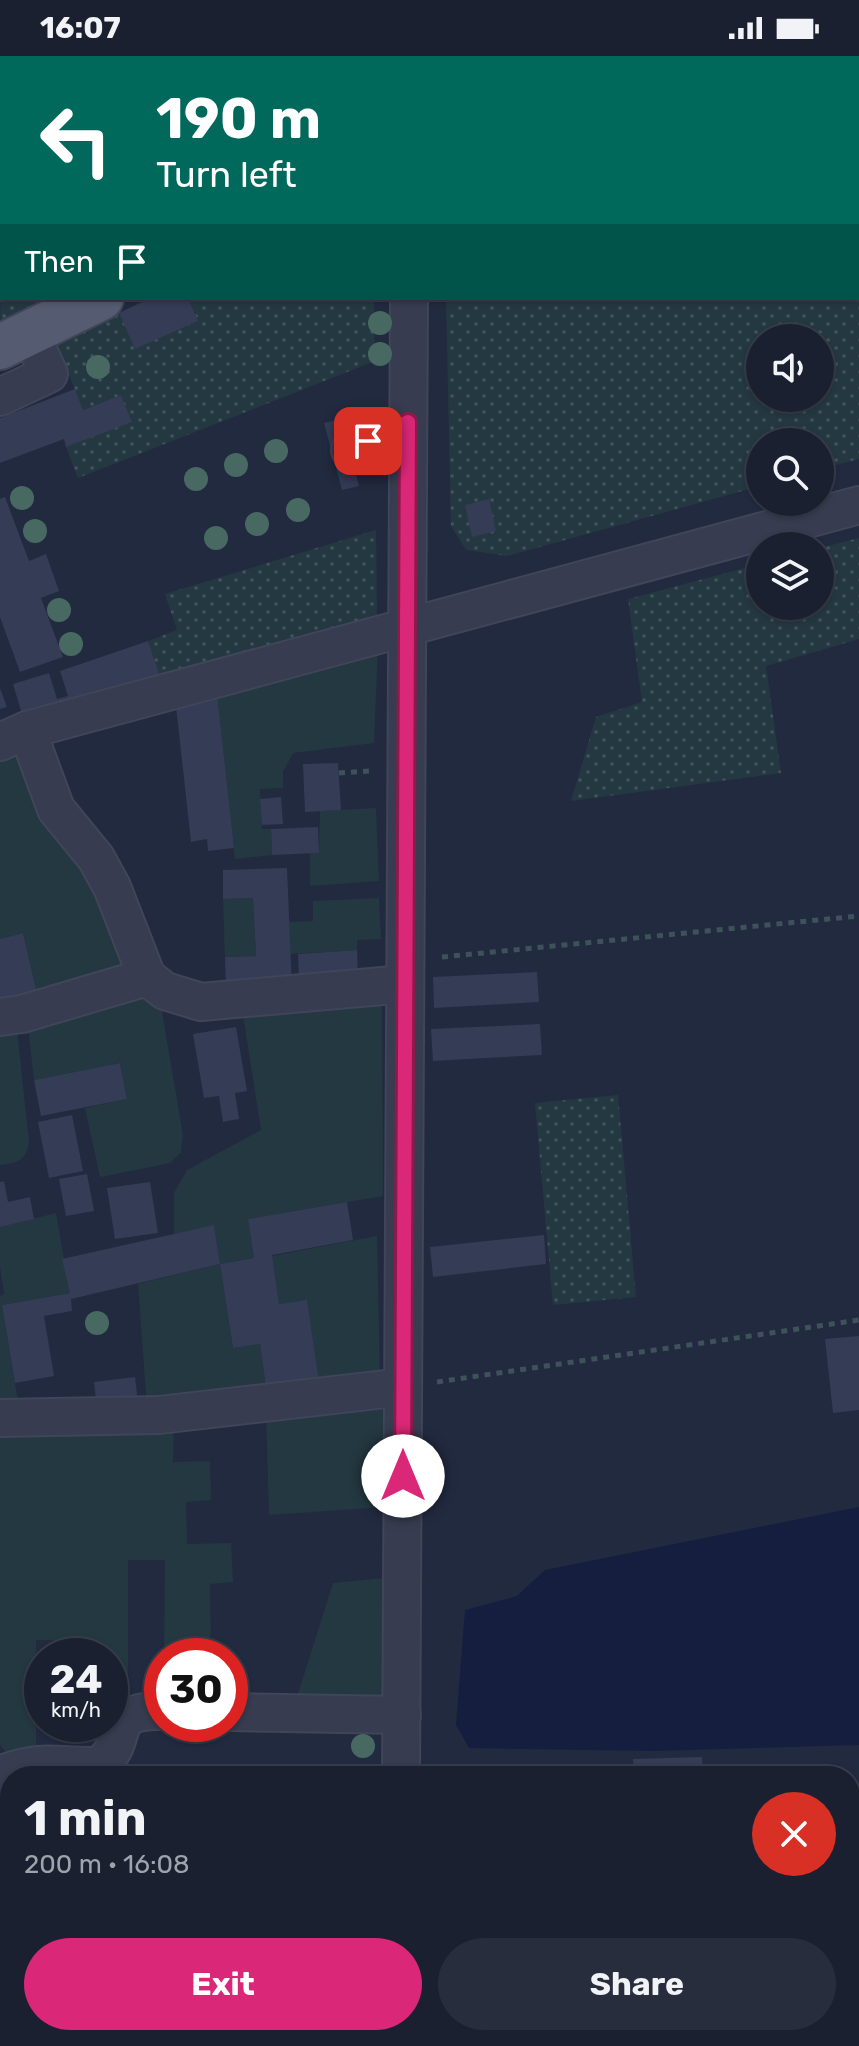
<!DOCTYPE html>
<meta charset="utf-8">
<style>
body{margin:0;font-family:Rubik,sans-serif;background:#272d3c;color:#f1f3f6;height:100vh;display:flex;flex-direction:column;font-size:30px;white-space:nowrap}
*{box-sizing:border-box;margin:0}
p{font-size:26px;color:#9fa3ab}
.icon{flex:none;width:44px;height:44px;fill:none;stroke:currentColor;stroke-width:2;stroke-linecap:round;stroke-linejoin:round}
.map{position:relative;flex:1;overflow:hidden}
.panel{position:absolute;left:0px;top:1710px;width:860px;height:280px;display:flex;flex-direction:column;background:#1a2030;border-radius:32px 32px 0 0;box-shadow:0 2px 6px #0004,0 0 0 2px #383e4c}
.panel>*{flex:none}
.top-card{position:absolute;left:0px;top:0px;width:860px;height:244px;box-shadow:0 2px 6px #0004,0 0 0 2px #383e4c;background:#00695c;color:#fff;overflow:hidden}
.controls{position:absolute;left:746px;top:268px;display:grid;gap:16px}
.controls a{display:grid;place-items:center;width:88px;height:88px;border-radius:50%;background:#1a2030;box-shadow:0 2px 6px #0004,0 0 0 2px #383e4c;font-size:40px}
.speed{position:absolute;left:24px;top:1582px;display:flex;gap:16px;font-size:40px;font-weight:700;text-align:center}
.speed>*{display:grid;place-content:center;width:104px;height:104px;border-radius:50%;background:#1a2030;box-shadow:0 2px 6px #0004,0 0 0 2px #383e4c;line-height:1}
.speed small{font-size:20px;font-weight:400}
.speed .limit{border:12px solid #d22;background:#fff;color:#111}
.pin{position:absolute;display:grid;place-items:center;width:68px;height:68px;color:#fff;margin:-34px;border-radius:16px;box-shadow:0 4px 12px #0006}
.me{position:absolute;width:88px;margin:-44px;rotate:0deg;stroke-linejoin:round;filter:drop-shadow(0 0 6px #0008)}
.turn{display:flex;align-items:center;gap:28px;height:168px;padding:0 24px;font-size:36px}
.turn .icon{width:104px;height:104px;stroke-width:2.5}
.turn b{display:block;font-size:56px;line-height:68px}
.then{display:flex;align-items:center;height:76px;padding:0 24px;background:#0003;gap:16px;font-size:30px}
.round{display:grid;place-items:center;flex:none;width:84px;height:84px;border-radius:42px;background:#272d3c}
.overview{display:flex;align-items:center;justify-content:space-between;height:136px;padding:0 24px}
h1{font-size:48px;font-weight:700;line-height:60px}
.primary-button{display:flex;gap:16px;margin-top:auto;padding:16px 24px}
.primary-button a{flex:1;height:92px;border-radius:48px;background:#db2777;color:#fff;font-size:32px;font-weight:700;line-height:92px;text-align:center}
.primary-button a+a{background:#272d3c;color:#f1f3f6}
.status{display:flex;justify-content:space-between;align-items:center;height:56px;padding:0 40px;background:#1a2030;direction:ltr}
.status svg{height:22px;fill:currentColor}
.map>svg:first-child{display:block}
</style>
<div class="status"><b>16:07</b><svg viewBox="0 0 49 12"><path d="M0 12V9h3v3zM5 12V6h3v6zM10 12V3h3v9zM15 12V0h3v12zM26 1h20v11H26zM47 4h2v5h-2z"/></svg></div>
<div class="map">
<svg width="859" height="1990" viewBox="0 0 859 1990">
<defs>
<pattern id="grass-dots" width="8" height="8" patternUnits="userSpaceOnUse" patternTransform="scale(2)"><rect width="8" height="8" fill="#243841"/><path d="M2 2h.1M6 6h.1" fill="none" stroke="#41535b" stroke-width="1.8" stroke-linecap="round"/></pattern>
</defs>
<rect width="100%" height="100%" fill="#222a40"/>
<!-- grass -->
<g fill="url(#grass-dots)" fill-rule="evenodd">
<path d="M383,0h135l-137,2z"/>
<path d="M587,0h272v403l-39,10v-27h-60v44l-253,70 -41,-6 -15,-24 -5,-228h412v-240h-275zM760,282h60v60h-60z"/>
<path d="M2,162v80h69l-71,35z"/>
<path d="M188,242h186l1,63 -297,117 -12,-31 65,-26 -10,-26 -38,15 -27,-68 63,-29 17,35 62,-27z"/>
<path d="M376,474l1,87 -215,65 -14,-41 29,-11 -12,-36z"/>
<path d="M859,482v101l-93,27 15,107 -210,28 25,-84 46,-15 -14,-103 132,-35v42h60v-58z"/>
<path d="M618,1039l18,202 -83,8 -18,-202z"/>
</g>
<!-- garden -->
<g fill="#243841">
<path d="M378,588l-4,99 -81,10 -10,19v16l-23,1 2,40h9l1,26 -37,4 -18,-166z"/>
<path d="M25,686l114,231 -100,29 -16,-69 -23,6v-187z"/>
<path d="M376,752l3,73 -69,5v-33l9,-1 1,-41z"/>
<path d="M253,842l3,58 -31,1 -2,-58z"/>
<path d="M379,842l2,41 -24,1v10l-67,4 -1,-32 24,-1v-20z"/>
<path d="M143,928l17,16 23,135 -2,17 -11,11 -70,14 -15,-69 42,-9 -7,-36 -86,17 -7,-62z"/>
<path d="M382,937l1,203 -135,23 6,39 -34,6 13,84 27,-4 7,51 -120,13 -9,-124 82,-20 -6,-38 -40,8v-41l13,-23 74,-40 -19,-122z"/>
<path d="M16,964l13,122c-3,18 -11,21 -29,23v-143z"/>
<path d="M56,1157l14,80 -68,12 18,109h-20v-118l4,-2 -4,-28v-39z"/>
<path d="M377,1180l3,145 -60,6 -13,-86 -28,3 -7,-48z"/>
<path d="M383,1343l2,108 -116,8 -3,-102z"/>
<path d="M174,1364l-1,42 37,-1 1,39 -25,2 1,42 44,-1 2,39 -23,2 1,72h-47l1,-96h-37v118h-18v-22h-37v-16h-37v110l-31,1 -5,-7v-320z"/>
<path d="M384,1522l1,126 -90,-1 38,-120z"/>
</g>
<!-- water -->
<path fill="#151e3f" d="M859,1451v238l-205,6 -185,-3 -13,-23 9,-115 52,-14 28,-26z"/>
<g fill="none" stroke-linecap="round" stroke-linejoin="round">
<!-- stream -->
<g stroke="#151e3f" stroke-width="11">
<path d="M850,1913l9,-4"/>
<path d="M664,1990l24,-10"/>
</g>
</g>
<!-- building -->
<g fill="#343c56">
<path d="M150,242h38l10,23 -63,28 -16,-36z"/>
<path d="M75,333l8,21 38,-15 11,27 -66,25 -2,-8 -64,24v-45z"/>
<path d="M341,363l18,67 -17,4 -18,-67z"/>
<path d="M5,441l24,64 17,-7 13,37 -18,7 22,59 -43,15 -20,-55v-118z"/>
<path d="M489,443l7,32 -24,6 -7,-32z"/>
<path d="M148,585l14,41 -137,42 -12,-40 36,-11 8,26 11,-3 -8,-25z"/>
<path d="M0,632l7,19 -7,2z"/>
<path d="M217,637l17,155 -26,3 -1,-12 -16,3 -16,-145z"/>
<path d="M338,707l3,47 -36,2 -2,-48z"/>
<path d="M281,741l2,27 -21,1 -2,-26z"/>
<path d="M318,771l1,26 -47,2 -1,-26z"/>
<path d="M287,812l5,119 -66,3 -1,-33 31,-1 -3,-58 -30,1v-29z"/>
<path d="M23,877l16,69 -39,9v-72z"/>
<path d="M357,894l1,29 -59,4 -1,-29z"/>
<path d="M537,916l2,30 -105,6 -1,-31z"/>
<path d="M540,968l2,31 -109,6 -2,-32z"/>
<path d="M236,971l11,64 -12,2 4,26 -16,3 -4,-26 -15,2 -11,-64z"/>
<path d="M120,1007l7,36 -86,17 -7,-36z"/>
<path d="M72,1059l11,56 -34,7 -11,-56z"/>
<path d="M87,1118l7,37 -28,5 -7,-37z"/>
<path d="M4,1125l4,21 22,-5 4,22 -34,8v-45z"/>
<path d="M150,1126l8,51 -43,6 -8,-51z"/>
<path d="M347,1146l6,38 -81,15 7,49 28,-4 13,87 -53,8 -7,-51 -27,4 -13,-84 34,-6 -6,-39z"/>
<path d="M214,1169l6,39 -149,35 1,12 -28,5 10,60 -39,7 -13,-78 68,-12 -8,-34z"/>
<path d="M544,1179l2,29 -113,13 -3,-30z"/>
<path d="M859,1280v74l-26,3 -8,-74z"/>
<path d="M135,1321l3,26 -41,6 -3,-27z"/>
<path d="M702,1701l1,19h-69l-1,-17z"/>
<path d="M465,1980h62l-22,10h-35z"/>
</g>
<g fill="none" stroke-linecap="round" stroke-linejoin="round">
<!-- minor casing -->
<g stroke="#404559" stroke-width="40">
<g id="minor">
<path d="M0,341l49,-23 -19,-41"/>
<path d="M350,394l58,-28"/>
<path d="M27,674l29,79 40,49 16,29 35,90 18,14 36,11 204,-18"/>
<path d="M0,686l27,-12 832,-225"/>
<path d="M0,961l22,-3 125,-37"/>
<path d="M0,1362l159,-3 244,-28"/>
<path d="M230,1656l172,3"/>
<path d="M0,1719c40,-17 59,-8 99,-9 34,-26 3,-56 63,-55"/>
<path d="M401,1720l8,-1478"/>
<path d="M132,1990l1,-10"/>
<path d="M400,1990v-10"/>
</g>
</g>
<!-- major casing -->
<g stroke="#404559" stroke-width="48">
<g id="major">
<path d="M224,2l3,-2"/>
<path d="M372,2l2,-2"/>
<path d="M556,2l4,-2"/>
<path d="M0,133l2,-1"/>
<path d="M0,291l101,-49"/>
<path d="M850,1882l9,-3"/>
<path d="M579,1990l25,-10"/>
</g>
</g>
<!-- path -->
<g stroke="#3e5259" stroke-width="5" stroke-dasharray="6 6" stroke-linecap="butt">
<path d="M339,717l30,-2"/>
<path d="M442,901l417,-41"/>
<path d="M437,1326l422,-62"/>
<path d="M850,1932l9,-4"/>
<path d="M850,1978l9,1"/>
<path d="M709,1990l25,-10"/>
</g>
<!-- minor -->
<use href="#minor" stroke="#373c50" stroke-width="36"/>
<!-- major -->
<use href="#major" stroke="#555b70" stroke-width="44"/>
</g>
<!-- trees -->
<g fill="#486962">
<circle cx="380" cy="267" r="12"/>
<circle cx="380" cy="298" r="12"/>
<circle cx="98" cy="311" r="12"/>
<circle cx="276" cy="395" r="12"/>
<circle cx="236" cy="409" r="12"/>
<circle cx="196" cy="423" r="12"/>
<circle cx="22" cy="442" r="12"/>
<circle cx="298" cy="454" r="12"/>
<circle cx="257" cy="468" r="12"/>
<circle cx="35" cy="475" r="12"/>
<circle cx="216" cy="482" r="12"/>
<circle cx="59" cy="554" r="12"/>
<circle cx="71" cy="588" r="12"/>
<circle cx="97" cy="1267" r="12"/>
<circle cx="363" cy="1690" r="12"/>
</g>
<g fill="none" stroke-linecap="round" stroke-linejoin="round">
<!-- route casing -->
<g stroke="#8e194d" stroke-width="20">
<path id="route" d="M368,385l40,-19 -5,1054"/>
</g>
<!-- route -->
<use href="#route" stroke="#db2777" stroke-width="14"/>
</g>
</svg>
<div class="controls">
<a><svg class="icon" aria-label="sound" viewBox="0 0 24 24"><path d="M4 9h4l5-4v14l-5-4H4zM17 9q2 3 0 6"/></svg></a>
<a><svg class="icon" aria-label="search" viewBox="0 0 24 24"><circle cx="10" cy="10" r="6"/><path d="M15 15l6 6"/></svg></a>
<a><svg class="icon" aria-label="layers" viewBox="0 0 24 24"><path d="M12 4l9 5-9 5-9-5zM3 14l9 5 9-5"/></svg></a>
</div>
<div class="speed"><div>24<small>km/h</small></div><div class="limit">30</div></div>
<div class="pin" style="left:368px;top:385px;background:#d93025"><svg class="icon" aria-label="arrive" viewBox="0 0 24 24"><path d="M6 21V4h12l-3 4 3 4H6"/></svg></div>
<svg class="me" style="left:403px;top:1420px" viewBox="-20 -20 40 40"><circle r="19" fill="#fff"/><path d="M0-13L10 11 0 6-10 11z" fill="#db2777"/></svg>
<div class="top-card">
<div class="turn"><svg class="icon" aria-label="left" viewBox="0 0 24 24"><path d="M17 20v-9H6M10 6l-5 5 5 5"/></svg><div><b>190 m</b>Turn left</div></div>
<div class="then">Then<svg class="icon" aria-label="arrive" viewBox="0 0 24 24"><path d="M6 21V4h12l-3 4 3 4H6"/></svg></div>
</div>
<section class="panel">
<div class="overview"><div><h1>1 min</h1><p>200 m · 16:08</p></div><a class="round" style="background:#d93025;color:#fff"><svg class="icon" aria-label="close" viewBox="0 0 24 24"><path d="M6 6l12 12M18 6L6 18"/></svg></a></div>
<div class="primary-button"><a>Exit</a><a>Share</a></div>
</section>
</div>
